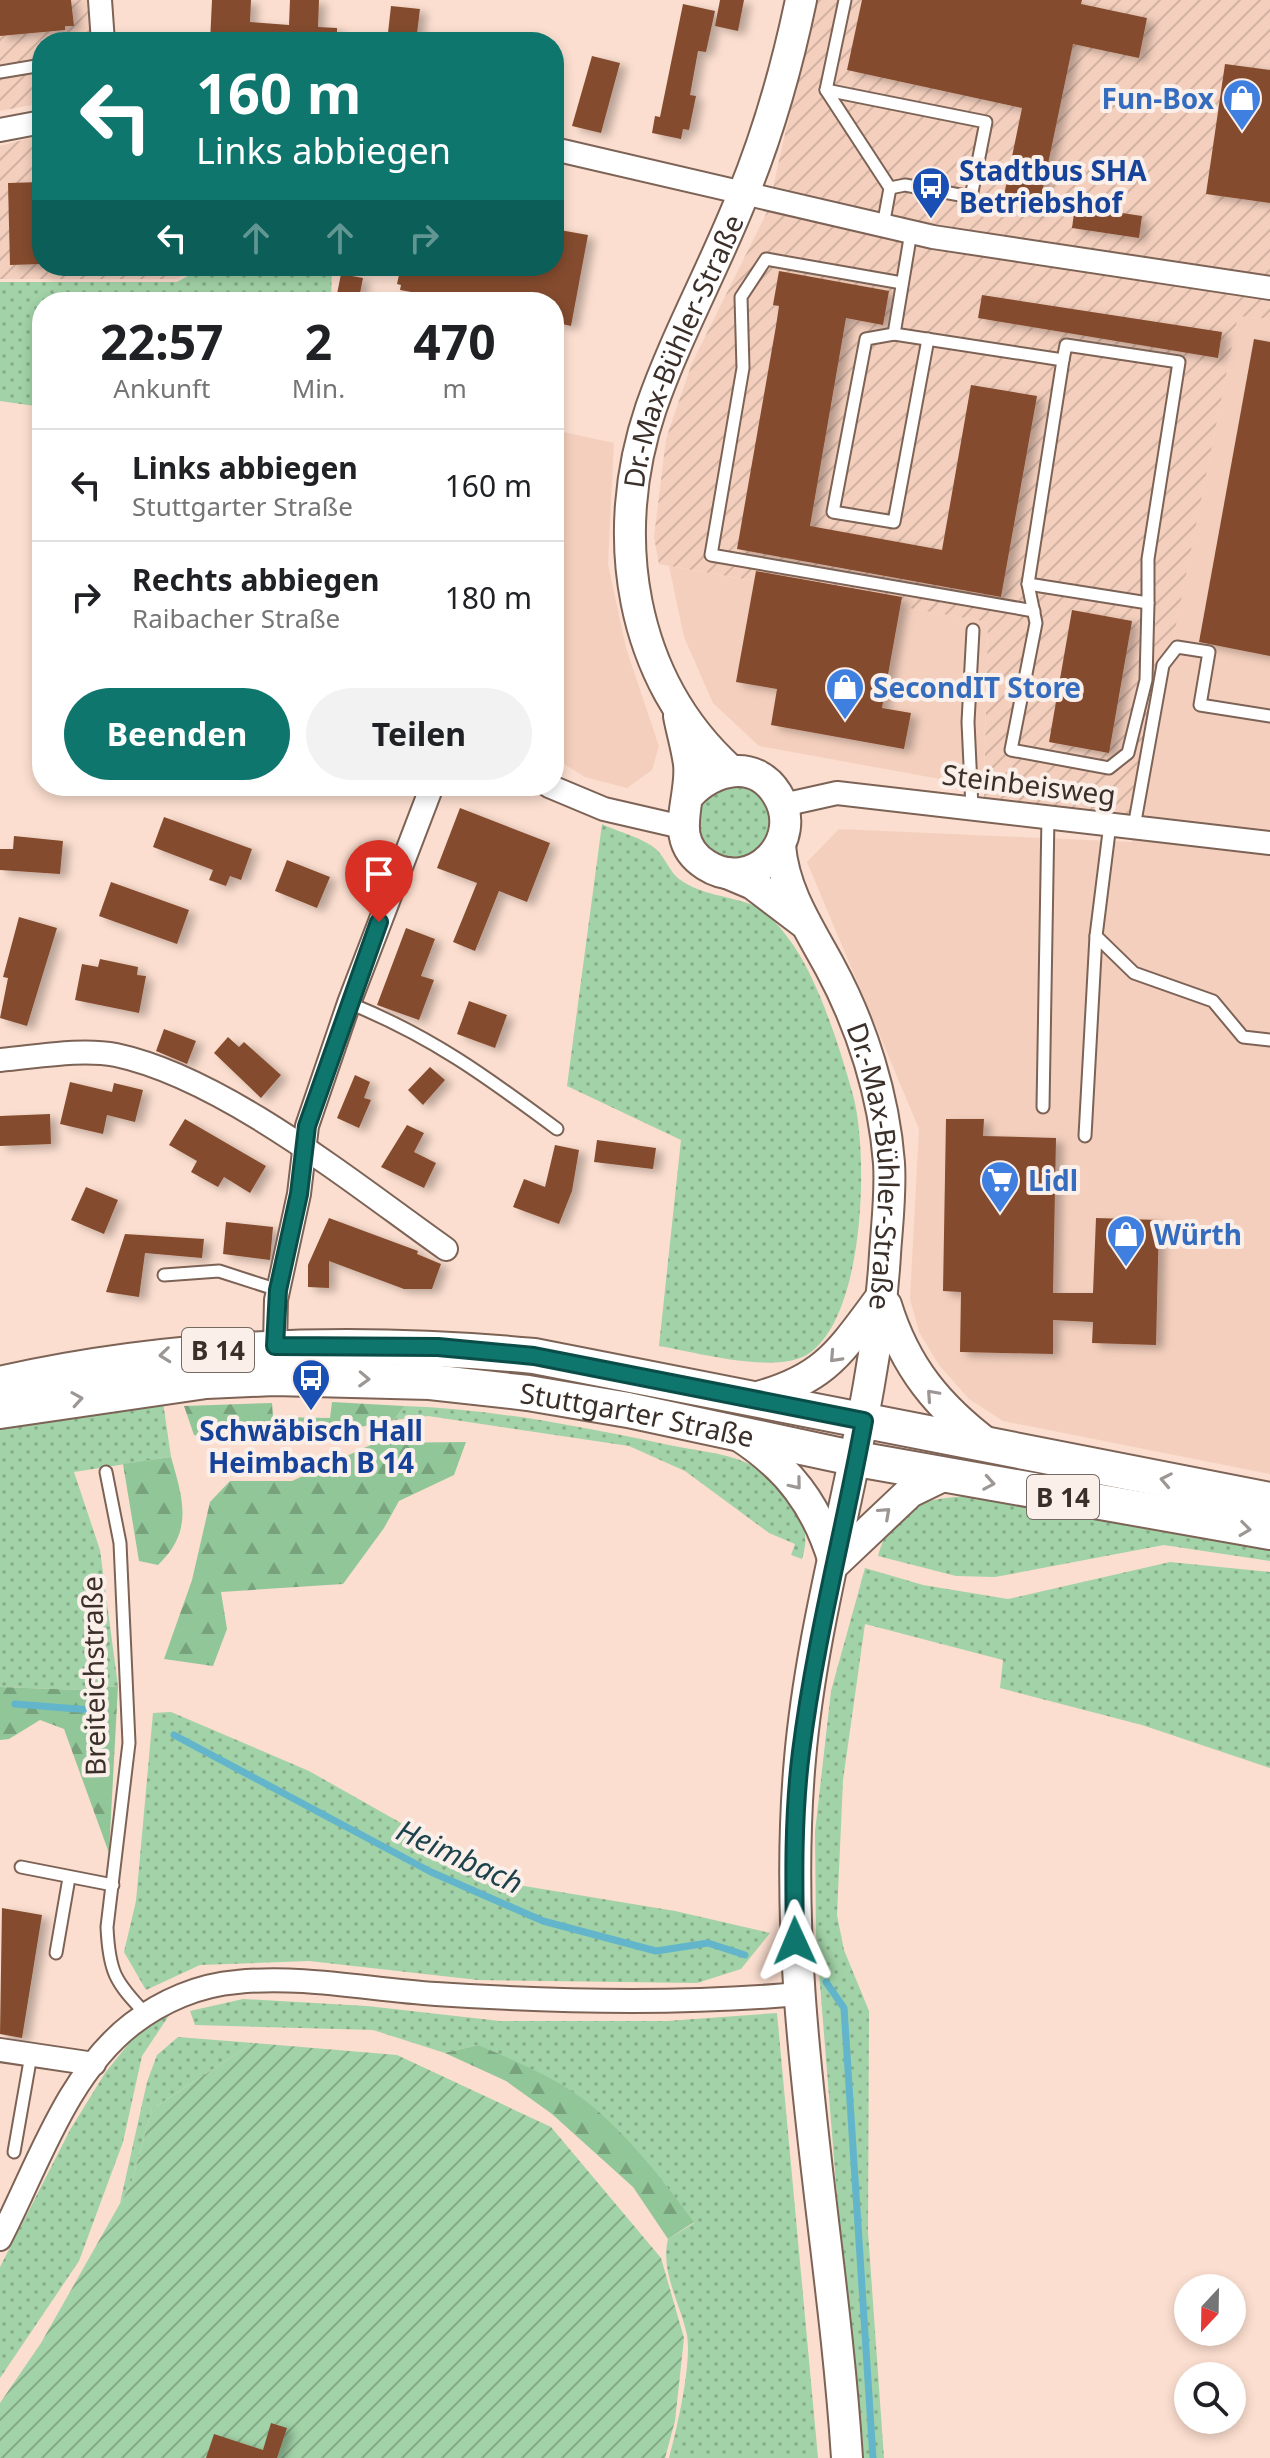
<!DOCTYPE html>
<html lang="de">
<meta charset="utf-8">
<style>
body{margin:0;font-family:"Noto Sans",sans-serif;background:#f2f2f2;color:#202124;height:100vh;display:flex;flex-direction:column;font-size:30px;white-space:nowrap}
*{box-sizing:border-box;margin:0}
p{font-size:26px;color:#757577}
.icon{flex:none;width:44px;height:44px;fill:none;stroke:currentColor;stroke-width:2;stroke-linecap:round;stroke-linejoin:round}
.map{position:relative;flex:1;overflow:hidden}
.drawer{position:absolute;left:32px;top:292px;width:532px;height:504px;display:flex;flex-direction:column;background:#fff;border-radius:32px;box-shadow:0 4px 12px #0003}
.drawer>*{flex:none}
.guide{position:absolute;left:32px;top:32px;width:532px;height:244px;border-radius:32px;box-shadow:0 4px 12px #0003;background:#0f766e;color:#fff;overflow:hidden}
.needle{width:52px;rotate:202deg}
.buttons{position:absolute;left:1174px;top:2274px;display:grid;gap:16px}
.buttons a{display:grid;place-items:center;width:72px;height:72px;border-radius:50%;background:#fff;box-shadow:0 4px 12px #0003;font-size:40px}
.pin{position:absolute;display:grid;place-items:center;width:68px;height:68px;color:#fff;margin:-82px -34px;border-radius:50% 50% 50% 0;rotate:-45deg;box-shadow:0 0 8px #0007}
.pin .icon{rotate:45deg}
.me{position:absolute;width:88px;margin:-44px;rotate:359deg;stroke-linejoin:round;filter:drop-shadow(0 0 6px #0008)}
.turn{display:flex;align-items:center;gap:28px;height:168px;padding:0 32px;font-size:36px}
.turn .icon{width:104px;height:104px;stroke-width:2.5}
.turn b{display:block;font-size:56px;line-height:68px}
.lanes{display:flex;align-items:center;height:76px;padding:0 32px;background:#0003;justify-content:center;gap:40px;direction:ltr}
.lanes .off{opacity:.35}
.eta{display:flex;justify-content:space-evenly;align-items:center;height:136px;text-align:center}
.eta b{font-size:48px;font-weight:700;line-height:56px}
.primary-button{display:flex;gap:16px;margin-top:auto;padding:16px 32px}
.primary-button a{flex:1;height:92px;border-radius:48px;background:#0f766e;color:#fff;font-size:32px;font-weight:700;line-height:92px;text-align:center}
.primary-button a+a{background:#f2f2f2;color:#202124}
ul{padding:0;list-style:none}
li{display:flex;align-items:center;gap:24px;height:112px;padding:0 32px;border-top:2px solid #e0e0e0}
li div{flex:1}
li b{display:block;font-size:30px}
li em{font-style:normal}
.map>svg:first-child{display:block}
</style>
<div class="map">
<svg width="1270" height="2458" viewBox="0 0 1270 2458">
<defs>
<pattern id="industrial-furrows" width="10" height="10" patternUnits="userSpaceOnUse" patternTransform="scale(2)"><rect width="10" height="10" fill="#f4cfbd"/><path d="M-1 1l2-2M0 10L10 0M9 11l2-2" fill="none" stroke="#d2b2a2"/></pattern>
<pattern id="grass-dots" width="8" height="8" patternUnits="userSpaceOnUse" patternTransform="scale(2)"><rect width="8" height="8" fill="#a2d2a7"/><path d="M2 2h.1M6 6h.1" fill="none" stroke="#85ab88" stroke-width="1.8" stroke-linecap="round"/></pattern>
<pattern id="forest-firs" width="22" height="20" patternUnits="userSpaceOnUse" patternTransform="scale(2)"><rect width="22" height="20" fill="#91c798"/><path d="M5 1l3.5 6h-7zM16 11l3.5 6h-7z" fill="#77a27c"/></pattern>
<pattern id="garden-furrows" width="10" height="10" patternUnits="userSpaceOnUse" patternTransform="scale(2)"><rect width="10" height="10" fill="#a2d2a7"/><path d="M-1 1l2-2M0 10L10 0M9 11l2-2" fill="none" stroke="#85ab88"/></pattern>
<filter id="shadow"><feDropShadow dx="7" dy="4" stdDeviation="4" flood-color="#0004"/></filter>
</defs>
<rect width="100%" height="100%" fill="#fbdecf"/>
<!-- built -->
<g fill="#f4cfbd">
<path d="M1238,316l32,3v1155l-267,-53 -34,-22 -30,-34 -20,-33 -9,-33 9,-170 -112,-267 32,-33 293,13z"/>
<path d="M554,430l60,13 -6,121 18,84 33,98 -7,24 -25,18 -42,-11 -31,-19z"/>
<path d="M669,566l319,56 -4,165 -225,-41 -46,-43 -29,-66z"/>
</g>
<!-- industrial -->
<g fill="url(#industrial-furrows)">
<path d="M0,0h93l1,42h-52v61l-42,8z"/>
<path d="M815,0h455v319l-32,-3 -101,503 -153,-20 4,-177 -329,-58 -5,-27 12,-98 26,-76 76,-153z"/>
<path d="M42,135v131h157l-23,13h-176v-133z"/>
</g>
<!-- grass -->
<g fill="url(#grass-dots)">
<path d="M206,266h126l-1,36h-289v105l-42,-6v-119h177z"/>
<path d="M725,782l27,5 11,9 9,26 -9,27 -23,14 -37,-10 -9,-49z"/>
<path d="M602,824c16,8 42,14 55,26 8,8 13,22 22,29 21,16 51,17 74,26 11,4 28,23 35,33 29,37 52,110 65,157 16,59 12,222 -45,259 -32,21 -112,-2 -149,-8l22,-206 -114,-54z"/>
<path d="M163,1402l8,55 -97,15 26,78 18,136 -37,4 -81,-3v-258z"/>
<path d="M404,1406c89,3 173,20 260,38 26,6 59,8 83,19 36,17 69,56 55,96l-11,-4 4,-11 -26,-11 -84,-62 -56,-25 -201,-30 -34,4z"/>
<path d="M972,1496l190,36 108,14v15l-106,-16 -169,32 -39,-1 -78,-20c14,-51 46,-58 94,-60z"/>
<path d="M1170,1562l100,10v196l-128,-43 -142,-37 3,-28 -138,-36 -22,156 -6,135 7,35 25,61 -1,221 16,226h-26l-42,-524 -1,-102 16,-141 34,-123 58,17 85,14z"/>
<path d="M171,1712l138,59 92,52 72,48 39,13 163,27 95,22 -29,36 -44,14 -219,-3 -169,-19 -109,4 -54,25 -22,-38 12,-51 17,-188z"/>
<path d="M243,1999l124,7 133,15h167l110,-8 41,445h-149c8,-29 23,-95 18,-123 -7,-33 -27,-63 -19,-96l26,-16 -216,-178 -33,8 -72,-23 -178,-5 -5,-14z"/>
<path d="M170,2014l-28,42 -19,86 -44,119 -79,117v-111l70,-137 35,-57 29,-36z"/>
<path d="M178,2037l75,6 -101,66 -21,75 -11,19 27,-121 10,-27z"/>
</g>
<!-- forest -->
<g fill="url(#forest-firs)">
<path d="M332,1402l72,4 -10,14 -87,18 -53,5 -60,-8 -10,-29 88,-3 1,14 57,1z"/>
<path d="M466,1442l-12,33 -55,26 -15,27 -41,56 -122,8 6,37 -14,37 -49,-7 28,-79 18,-78 20,-21h62l83,-38z"/>
<path d="M171,1457c12,42 23,74 -13,108l-19,-4 -16,-97z"/>
<path d="M118,1686l-9,167 -45,-124 -24,-9 -31,19 -9,1v-53l81,3z"/>
<path d="M478,2045c37,16 77,32 109,57 42,34 75,77 107,120l-26,17 -35,-52 -81,-73 -46,-33 -61,-28z"/>
</g>
<!-- garden -->
<path fill="url(#garden-furrows)" d="M253,2043l144,12 154,72 110,131 23,80 -9,83 -10,37h-665v-55l41,-60 90,-159 21,-75z"/>
<g fill="none" stroke-linecap="round" stroke-linejoin="round">
<!-- stream -->
<g stroke="#62b5cb" stroke-width="7">
<path d="M15,1704l76,6"/>
<path d="M174,1735l257,137 112,49 113,30 52,-8 37,12"/>
<path d="M826,1982l18,26 29,450"/>
</g>
</g>
<!-- building -->
<g fill="#844c2f" filter="url(#shadow)">
<path d="M0,0h71l3,26h-9v4l-65,6z"/>
<path d="M212,0h39l-1,22 39,3 1,-25h29l-1,27 19,1v14h-127z"/>
<path d="M720,0h24l-6,31 -23,-5z"/>
<path d="M862,0h220l-1,4 66,14 -8,40 -66,-14 -35,168 -36,-7 20,-97 -175,-38z"/>
<path d="M683,4l32,7 -9,41 -8,-1 -8,44 6,1 -7,34 -6,-1 -2,10 -29,-6 3,-17 5,1z"/>
<path d="M391,6l29,3 -4,33h-29z"/>
<path d="M592,56l28,7 -19,70 -29,-7z"/>
<path d="M1225,64l45,6v133l-64,-9z"/>
<path d="M42,182v82l-32,1 -2,-82z"/>
<path d="M1075,206l67,10 -3,22 -67,-10z"/>
<path d="M554,229l34,6 -17,91 -17,-4v-20h-86l-68,-12 1,-5 -4,-1 4,-18h153z"/>
<path d="M779,271l110,20 -6,34 -37,-7 -36,208 132,24 29,-165 66,11 -36,201 -264,-48 39,-223 3,-20 -6,-1z"/>
<path d="M341,274l22,4 -4,20 -22,-4z"/>
<path d="M982,295l240,37 -4,26 -240,-40z"/>
<path d="M1254,339l16,3v314l-71,-14z"/>
<path d="M756,571l146,26 -20,111 29,5 -7,36 -133,-24 6,-36 -41,-7z"/>
<path d="M1072,610l60,11 -23,132 -60,-11z"/>
<path d="M460,808l90,35 -23,59 -28,-11 -24,60 -22,-9 24,-59 -40,-15z"/>
<path d="M164,817l88,32 -11,31 -11,-4 -4,10 -17,-6 4,-10 -60,-23z"/>
<path d="M14,836l49,5 -3,33 -60,-4v-21h13z"/>
<path d="M287,860l43,17 -13,31 -42,-17z"/>
<path d="M111,882l78,28 -12,34 -78,-28z"/>
<path d="M19,917l38,11 -30,98 -27,-8 8,-40 -5,-1z"/>
<path d="M406,928l29,11 -14,37 13,4 -15,40 -42,-15z"/>
<path d="M100,959l38,8 -1,8 9,1 -7,37 -64,-13 7,-36 16,3z"/>
<path d="M469,1001l38,14 -12,33 -38,-14z"/>
<path d="M164,1029l32,12 -9,23 -31,-13z"/>
<path d="M228,1037l11,10 5,-5 37,33 -20,23 -47,-45z"/>
<path d="M430,1067l15,13 -22,25 -15,-15z"/>
<path d="M355,1075l15,7 -6,16 7,2 -12,28 -22,-10z"/>
<path d="M70,1082l42,10 2,-9 29,7 -8,32 -28,-7 -4,19 -43,-10z"/>
<path d="M50,1114l1,30 -51,2v-30z"/>
<path d="M185,1119l81,47 -16,27 -26,-16 -6,10 -27,-15 6,-11 -28,-16z"/>
<path d="M946,1119h38l-1,17 73,2 -3,155h40l3,-75 63,2 -3,125 -64,-2 1,-21 -40,-2v34l-93,-2 1,-60 -18,-1z"/>
<path d="M407,1125l17,8 -10,19 22,11 -12,25 -43,-21z"/>
<path d="M597,1140l59,8 -3,21 -59,-7z"/>
<path d="M555,1145l24,5 -7,41 -13,33 -46,-17 11,-28 21,8z"/>
<path d="M86,1187l32,13 -14,34 -33,-14z"/>
<path d="M329,1218l89,33 -1,3 24,10 -9,25h-28l-75,-28v27l-21,-1v-22z"/>
<path d="M226,1222l47,5 -3,33 -47,-6z"/>
<path d="M125,1234l79,5 -2,19 -57,-5 -6,44 -33,-5z"/>
<path d="M2,1908l40,7 -20,123 -22,-4z"/>
<path d="M271,2423l16,5 -10,30h-71l8,-24 49,16z"/>
</g>
<g fill="none" stroke-linecap="round" stroke-linejoin="round">
<!-- lane casing -->
<g stroke="#7c6356" stroke-width="15">
<g id="lane">
<path d="M845,0l-19,90 64,98 -7,38"/>
<path d="M0,72l42,-7"/>
<path d="M826,90l160,32 -15,75 -66,-12 -15,3"/>
<path d="M911,232l-17,102 169,26 -35,224 8,39 -25,127 98,18 19,-15 18,-73 2,-77"/>
<path d="M902,283l-136,-24 -25,38 2,71 -32,187 323,56"/>
<path d="M894,334l-28,5 -33,173 61,10 34,-183"/>
<path d="M1028,584l120,19v-44l31,-197 -113,-17 -3,15"/>
<path d="M972,808l-4,-86 5,-92"/>
<path d="M1110,824l-14,112 38,37 79,28 30,36 27,3"/>
<path d="M1134,827l29,-162 14,-18 32,5 -9,53 70,11"/>
<path d="M349,1003c82,33 138,74 208,126"/>
<path d="M1043,1107l5,-291"/>
<path d="M1085,1136l11,-200"/>
<path d="M164,1275l55,-4 59,19"/>
<path d="M106,1472l14,71 9,200 -22,184c2,45 8,55 39,87"/>
<path d="M21,1867l92,18"/>
<path d="M56,1953l13,-75"/>
<path d="M14,2152l17,-97"/>
</g>
</g>
<!-- street casing -->
<g stroke="#7c6356" stroke-width="26">
<g id="street">
<path d="M100,0l3,42"/>
<path d="M0,130l42,-8"/>
<path d="M554,149l379,88 337,51"/>
<path d="M549,786l55,23 78,18"/>
<path d="M783,805l54,-12 433,50"/>
<path d="M0,1060c36,-3 80,-12 116,-5 108,23 238,129 330,194"/>
<path d="M275,1346l1,-46 23,-106 8,-68 42,-123 83,-217"/>
<path d="M0,2050l94,14"/>
<path d="M0,2239c37,-71 66,-164 132,-215 30,-23 67,-39 105,-42 65,-7 134,8 199,12 121,8 242,11 363,0"/>
</g>
</g>
<!-- secondary casing -->
<g stroke="#7c6356" stroke-width="34">
<g id="secondary">
<path d="M679,716c3,16 8,32 10,48 4,36 -23,76 17,101 47,30 100,-25 71,-71 -22,-36 -65,-25 -88,1"/>
<path id="s1" d="M730,770c-101,-92 -122,-236 -79,-362 25,-72 63,-140 91,-211 26,-63 45,-130 59,-197"/>
<path id="s2" d="M780,846c4,46 29,82 50,121 32,59 54,129 59,196 2,30 -2,61 -4,91 -10,171 -70,334 -85,505 -21,234 32,466 47,699"/>
<path d="M727,873l26,11 50,38"/>
<path d="M886,1305c19,62 52,102 104,141"/>
<path d="M754,1398c69,-18 85,-44 125,-98"/>
<path d="M738,1435c50,32 79,70 96,127"/>
<path d="M835,1563l75,-71 35,-17"/>
</g>
</g>
<!-- primary casing -->
<g stroke="#7c6356" stroke-width="38">
<g id="primary">
<path d="M0,1384c177,-40 354,-45 534,-28l736,144"/>
<path id="s3" d="M0,1411l206,-30 68,-3 156,4 98,11 100,17 229,49 413,73"/>
</g>
</g>
<!-- lane -->
<use href="#lane" stroke="#fff" stroke-width="11"/>
<!-- street -->
<use href="#street" stroke="#fff" stroke-width="22"/>
<!-- secondary -->
<use href="#secondary" stroke="#fff" stroke-width="30"/>
<!-- primary -->
<use href="#primary" stroke="#fff" stroke-width="34"/>
</g>
<!-- one-way arrows -->
<defs><path id="oneway-chevron" d="M-2-3.5L2.5 0L-2 3.5" fill="none" stroke-width="1.6" stroke-linecap="round" stroke-linejoin="round" transform="scale(2)"/></defs>
<g stroke="#9c9794">
<use href="#oneway-chevron" transform="translate(165 1355) rotate(174)"/>
<use href="#oneway-chevron" transform="translate(835 1357) rotate(133)"/>
<use href="#oneway-chevron" transform="translate(364 1379) rotate(2)"/>
<use href="#oneway-chevron" transform="translate(932 1395) rotate(-132)"/>
<use href="#oneway-chevron" transform="translate(77 1399) rotate(-9)"/>
<use href="#oneway-chevron" transform="translate(1166 1480) rotate(-169)"/>
<use href="#oneway-chevron" transform="translate(989 1483) rotate(10)"/>
<use href="#oneway-chevron" transform="translate(796 1484) rotate(51)"/>
<use href="#oneway-chevron" transform="translate(885 1513) rotate(-42)"/>
<use href="#oneway-chevron" transform="translate(1245 1529) rotate(7)"/>
</g>
<g fill="none" stroke-linecap="round" stroke-linejoin="round">
<!-- route casing -->
<g stroke="#0a4d48" stroke-width="20">
<path id="route" d="M379,922l-72,204 -8,68 -21,96 -3,56 163,1 96,9 330,65c-20,110 -49,219 -63,331 -8,63 -7,126 -6,189"/>
</g>
<!-- route -->
<use href="#route" stroke="#0f766e" stroke-width="14"/>
</g>
<!-- icons -->
<defs>
<g id="shop-pin" transform="scale(2)"><path d="M0 17L-7.5 6A9.5 9.5 0 1 1 7.5 6Z" fill="#3f7fe0" stroke="#fbefe9"/><path d="M-5-2.5h2.3a2.7 3.5 0 0 1 5.4 0H5L5.5 6h-11ZM-1.5-2.5h3a1.5 2.3 0 0 0-3 0Z" fill="#fff"/></g>
<g id="bus-pin" transform="scale(2)"><path d="M0 17L-7.5 6A9.5 9.5 0 1 1 7.5 6Z" fill="#1a4fb4" stroke="#fbefe9"/><path d="M-5-6H5V4H4V6H2V4H-2V6H-4V4H-5ZM-3.5-4V0h7V-4ZM-3.5 1.2v1.5H-2V1.2ZM2 1.2v1.5H3.5V1.2Z" fill="#fff"/></g>
<g id="supermarket-pin" transform="scale(2)"><path d="M0 17L-7.5 6A9.5 9.5 0 1 1 7.5 6Z" fill="#3f7fe0" stroke="#fbefe9"/><path d="M-6-5.5h2.5l.6 2H6L4.5 2H-2.5L-4.4-4H-6ZM-1.5 3.2a1.3 1.3 0 1 0 .1 0ZM3 3.2a1.3 1.3 0 1 0 .1 0Z" fill="#fff"/></g>
</defs>
<g fill-rule="evenodd">
<use href="#shop-pin" x="1242" y="98"/>
<use href="#bus-pin" x="931" y="186"/>
<use href="#shop-pin" x="845" y="687"/>
<use href="#supermarket-pin" x="1000" y="1180"/>
<use href="#shop-pin" x="1126" y="1234"/>
<use href="#bus-pin" x="311" y="1378"/>
</g>
<g text-anchor="middle" dominant-baseline="central" stroke-width="8" stroke-linejoin="round" paint-order="stroke">
<!-- shield labels -->
<g fill="#fbefe9" stroke="#746963" stroke-width="2">
<rect x="182" y="1328" width="72" height="44" rx="6"/>
<rect x="1027" y="1475" width="72" height="44" rx="6"/>
</g>
<g font-size="26" font-weight="bold" fill="#3a2f29">
<text x="218" y="1350">B 14</text>
<text x="1063" y="1497">B 14</text>
</g>
<!-- shop labels -->
<g font-size="28" font-weight="bold" fill="#366cbe" stroke="#fbefe9" text-anchor="start">
<text x="1214" y="98" text-anchor="end">Fun-Box</text>
<text x="873" y="687">SecondIT Store</text>
<text x="1028" y="1180">Lidl</text>
<text x="1154" y="1234">Würth</text>
</g>
<!-- transit labels -->
<g font-size="28" font-weight="bold" fill="#164399" stroke="#fbefe9" text-anchor="start">
<text x="959" y="170">Stadtbus SHA<tspan x="959" dy="32">Betriebshof</tspan></text>
<text x="311" y="1430" text-anchor="middle">Schwäbisch Hall<tspan x="311" dy="32">Heimbach B 14</tspan></text>
</g>
<!-- street labels -->
<g font-size="28" fill="#3a2f29" stroke="#fbefe9">
<text stroke="none"><textPath href="#s1" startOffset="456">Dr.-Max-Bühler-Straße</textPath></text>
<text transform="translate(1029 784) rotate(7)">Steinbeisweg</text>
<text stroke="none"><textPath href="#s2" startOffset="340">Dr.-Max-Bühler-Straße</textPath></text>
<text stroke="none"><textPath href="#s3" startOffset="642">Stuttgarter Straße</textPath></text>
<text transform="translate(93 1676) rotate(-91)">Breiteichstraße</text>
</g>
<!-- water labels -->
<g font-size="30" font-style="italic" fill="#1c434d" stroke="#fbefe9">
<text transform="translate(460 1856) rotate(25)">Heimbach</text>
</g>
</g>
</svg>
<div class="buttons">
<a><svg class="needle" viewBox="-14 -14 28 28"><path d="M0-13l5 13h-10z" fill="#e53935"/><path d="M0 13l5-13h-10z" fill="#757577"/></svg></a>
<a><svg class="icon" aria-label="search" viewBox="0 0 24 24"><circle cx="10" cy="10" r="6"/><path d="M15 15l6 6"/></svg></a>
</div>
<div class="pin" style="left:379px;top:922px;background:#d93025"><svg class="icon" aria-label="arrive" viewBox="0 0 24 24"><path d="M6 21V4h12l-3 4 3 4H6"/></svg></div>
<svg class="me" style="left:795px;top:1941px" viewBox="-20 -20 40 40"><path d="M0-17L14 15 0 8-14 15z" fill="#0f766e" stroke="#fff" stroke-width="4"/></svg>
<div class="guide">
<div class="turn"><svg class="icon" aria-label="left" viewBox="0 0 24 24"><path d="M17 20v-9H6M10 6l-5 5 5 5"/></svg><div><b>160 m</b>Links abbiegen</div></div>
<div class="lanes"><svg class="icon" aria-label="left" viewBox="0 0 24 24"><path d="M17 20v-9H6M10 6l-5 5 5 5"/></svg><svg class="icon off" aria-label="ahead" viewBox="0 0 24 24"><path d="M12 20V5M6 11l6-6 6 6"/></svg><svg class="icon off" aria-label="ahead" viewBox="0 0 24 24"><path d="M12 20V5M6 11l6-6 6 6"/></svg><svg class="icon off" aria-label="right" viewBox="0 0 24 24"><path d="M7 20v-9h11M14 6l5 5-5 5"/></svg></div>
</div>
<section class="drawer">
<div class="eta">
<div><b>22:57</b><p>Ankunft</p></div>
<div><b>2</b><p>Min.</p></div>
<div><b>470</b><p>m</p></div>
</div>
<ul>
<li><svg class="icon" aria-label="left" viewBox="0 0 24 24"><path d="M17 20v-9H6M10 6l-5 5 5 5"/></svg><div><b>Links abbiegen</b><p>Stuttgarter Straße</p></div><em>160 m</em></li>
<li><svg class="icon" aria-label="right" viewBox="0 0 24 24"><path d="M7 20v-9h11M14 6l5 5-5 5"/></svg><div><b>Rechts abbiegen</b><p>Raibacher Straße</p></div><em>180 m</em></li>
</ul>
<div class="primary-button"><a>Beenden</a><a>Teilen</a></div>
</section>
</div>
